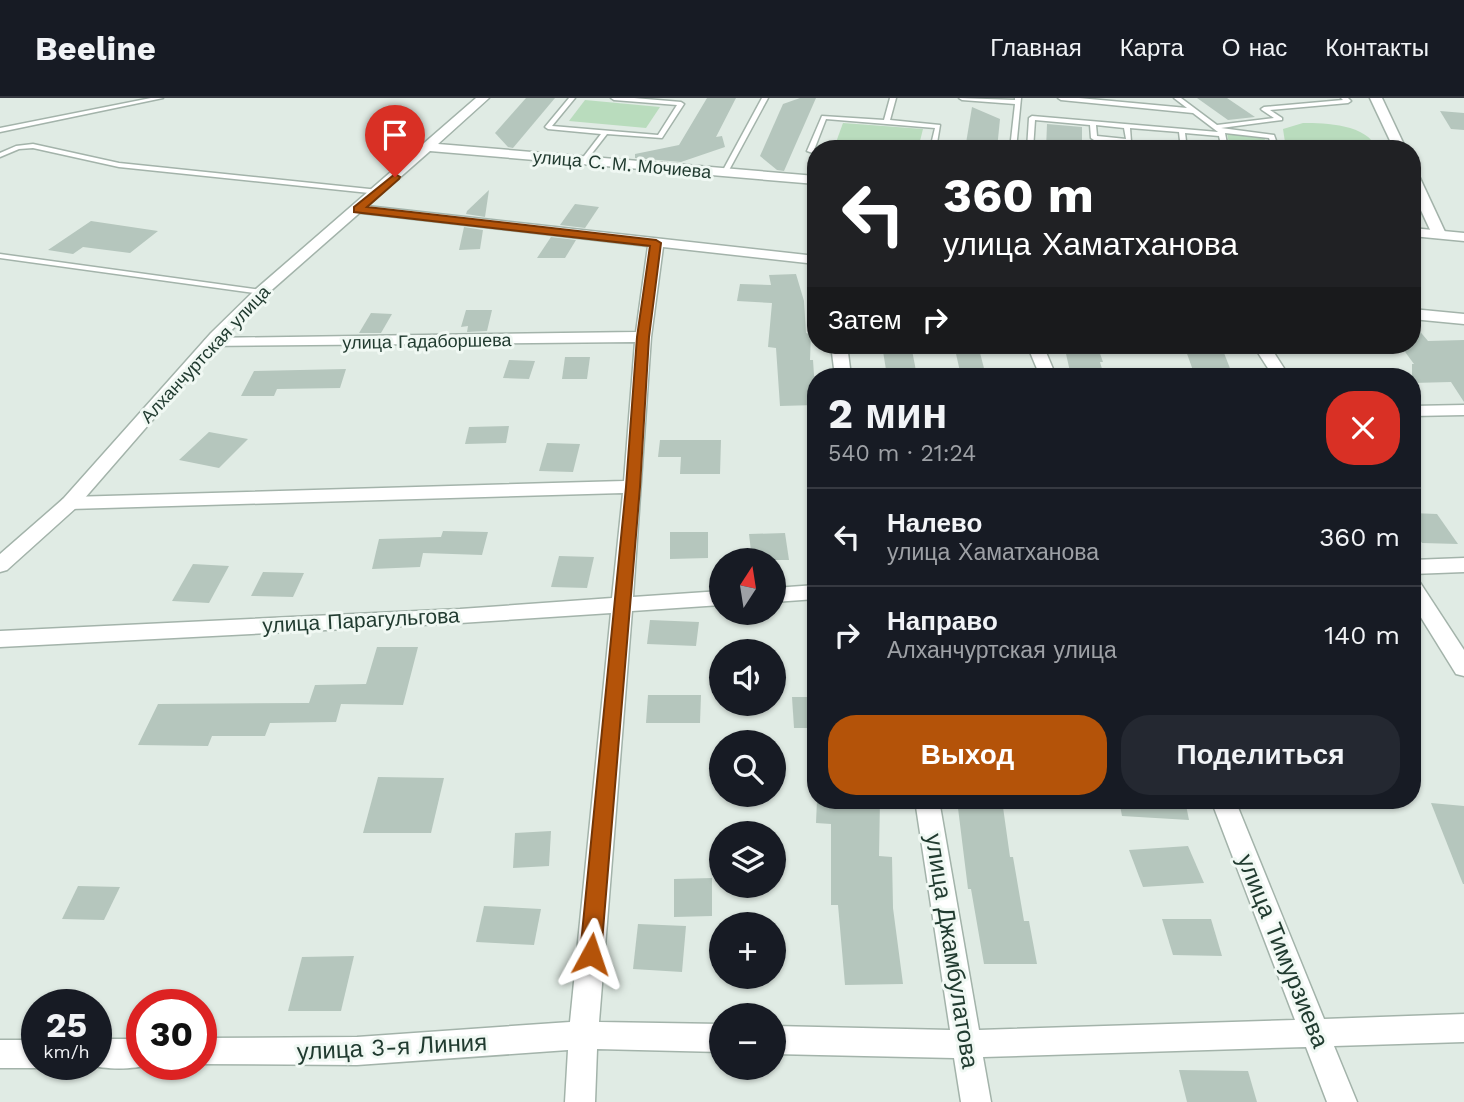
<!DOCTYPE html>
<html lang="ru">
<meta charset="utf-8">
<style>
body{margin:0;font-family:"Work Sans",sans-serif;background:#242831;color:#f1f3f6;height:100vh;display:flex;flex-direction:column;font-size:26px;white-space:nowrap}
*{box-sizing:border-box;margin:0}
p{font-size:23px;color:#9ea1a6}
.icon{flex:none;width:38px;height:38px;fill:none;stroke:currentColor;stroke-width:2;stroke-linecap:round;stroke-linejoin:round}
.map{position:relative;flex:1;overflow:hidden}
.details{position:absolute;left:807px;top:270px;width:614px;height:441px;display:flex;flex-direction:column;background:#171b24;border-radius:28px;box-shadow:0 2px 5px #0004}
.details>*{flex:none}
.guide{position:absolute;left:807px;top:42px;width:614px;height:214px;border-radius:28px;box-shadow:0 2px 5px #0004;background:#202124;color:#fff;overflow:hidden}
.needle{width:46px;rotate:12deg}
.tools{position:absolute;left:709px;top:450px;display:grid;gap:14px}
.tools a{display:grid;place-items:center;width:77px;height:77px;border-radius:50%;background:#171b24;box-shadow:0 2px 5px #0004;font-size:35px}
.speed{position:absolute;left:21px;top:891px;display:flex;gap:14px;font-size:35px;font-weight:700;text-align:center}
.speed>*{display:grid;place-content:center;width:91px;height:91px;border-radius:50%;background:#171b24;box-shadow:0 2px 5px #0004;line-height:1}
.speed small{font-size:18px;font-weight:400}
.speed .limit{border:10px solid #d22;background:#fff;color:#111}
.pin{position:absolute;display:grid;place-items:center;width:60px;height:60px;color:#fff;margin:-72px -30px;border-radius:50% 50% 50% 0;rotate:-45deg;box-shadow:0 0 7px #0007}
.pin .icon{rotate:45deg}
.me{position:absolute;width:77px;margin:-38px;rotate:5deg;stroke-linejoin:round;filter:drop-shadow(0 0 5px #0008)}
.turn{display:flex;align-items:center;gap:24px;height:147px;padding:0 21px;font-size:32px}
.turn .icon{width:91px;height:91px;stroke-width:2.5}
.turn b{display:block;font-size:49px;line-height:60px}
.then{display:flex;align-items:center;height:66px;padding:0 21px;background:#0003;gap:14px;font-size:26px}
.round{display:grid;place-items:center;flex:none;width:74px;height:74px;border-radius:28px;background:#242831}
.overview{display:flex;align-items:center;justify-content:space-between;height:119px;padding:0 21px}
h1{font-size:42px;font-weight:700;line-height:52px}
.action{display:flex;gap:14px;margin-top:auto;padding:14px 21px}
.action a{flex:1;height:80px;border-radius:28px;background:#b45309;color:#fff;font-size:28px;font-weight:700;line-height:80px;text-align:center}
.action a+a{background:#242831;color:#f1f3f6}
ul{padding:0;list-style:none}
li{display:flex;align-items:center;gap:21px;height:98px;padding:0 21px;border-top:2px solid #363941}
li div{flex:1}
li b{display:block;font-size:26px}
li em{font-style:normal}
header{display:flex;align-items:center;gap:42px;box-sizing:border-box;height:98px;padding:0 35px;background:#171b24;border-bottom:2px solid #363941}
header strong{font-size:33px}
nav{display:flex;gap:38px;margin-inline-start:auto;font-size:24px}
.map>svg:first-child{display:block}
</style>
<header>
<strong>Beeline</strong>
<nav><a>Главная</a><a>Карта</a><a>О нас</a><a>Контакты</a></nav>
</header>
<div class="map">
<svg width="1464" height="1004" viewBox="0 0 1464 1004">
<rect width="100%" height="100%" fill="#e0ebe4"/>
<!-- green -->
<g fill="#b9dcbd">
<path d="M585,2l75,7 -14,21 -77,-7z"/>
<path d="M843,25l80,6 -5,20 -83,-4z"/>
<path d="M1303,25c23,0 64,1 74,26h-91l-3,-20z"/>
<path d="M1227,35l37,3 3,13h-37z"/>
</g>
<!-- building -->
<g fill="#b5c6bd">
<path d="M526,0h29l-42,50 -5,-1 -13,-14z"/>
<path d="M707,0h29l-20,39 6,-1 3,11 -44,15 -46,-4v-4l44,-9z"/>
<path d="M800,0h16l-32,73 -7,-1 -17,-14 23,-52z"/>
<path d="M1197,0h30l28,19 -27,3z"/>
<path d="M972,9l28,12 -3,30h-32z"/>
<path d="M1440,13l24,2v17l-13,-1z"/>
<path d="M1047,26l35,3v22h-36z"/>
<path d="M489,92l-4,27 -19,-3 1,-3z"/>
<path d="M575,106l24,3 -14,21 -25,-3z"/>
<path d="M91,123l67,10 -28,22 -47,-6 -10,7 -25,-4z"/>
<path d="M464,129l19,3 -3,19 -21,1z"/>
<path d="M551,139l25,3 -11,18h-28z"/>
<path d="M796,176l8,27 2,32 5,1 -1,26h3l3,45 -36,1 -4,-58 -8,-1 4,-44 -35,-2 3,-17 31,1 -2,-10z"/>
<path d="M466,212h26l-5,21 -20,1 1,-6 -7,1z"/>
<path d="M371,215l21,1 -11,19h-22z"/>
<path d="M1412,224l16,19 36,-1v62l-13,-20 -39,1v-19h2l-14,-19h12z"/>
<path d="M882,247h29l6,31h-30z"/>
<path d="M954,247h24l8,31h-25z"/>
<path d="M1064,247h33l6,17h-3l4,14h-33z"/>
<path d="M1186,253l38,2 9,23h-38z"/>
<path d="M565,259h25l-3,22h-25z"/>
<path d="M509,262l26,1 -6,18 -26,-1z"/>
<path d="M346,271l-6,19 -63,1 -3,7h-33l13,-25z"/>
<path d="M509,328l-3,17 -41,1 4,-17z"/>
<path d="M209,334l39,7 -29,29 -40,-8z"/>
<path d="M660,342h61l-1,34h-40l1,-17h-23z"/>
<path d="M547,345l33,1 -7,28 -34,-1z"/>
<path d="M1412,415l25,1 21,30 -36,-1 -10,-14z"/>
<path d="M443,433l45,1 -6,23 -59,-2 -3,14 -48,2 7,-30 62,-2z"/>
<path d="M670,434h38v26l-38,1z"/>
<path d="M785,435l4,27h-37l-3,-26z"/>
<path d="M559,458l35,1 -7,31 -36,-1z"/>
<path d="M193,466l36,2 -20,37 -37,-2z"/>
<path d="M263,474l41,1 -11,24 -42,-1z"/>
<path d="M650,522l49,2 -3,24 -49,-2z"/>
<path d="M377,549h41l-15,58 -62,-1 -5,18 -66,1 -5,13h-53l-4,10 -70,-1 20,-41 151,-1 6,-18 51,-1z"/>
<path d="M648,597h53l-1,28h-54z"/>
<path d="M792,599h24v31h-22z"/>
<path d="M378,679l66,1 -13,55h-68z"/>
<path d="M817,702h63l-1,56 13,1 1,51 10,76 -58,1 -7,-80h-7v-81l-15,-1z"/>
<path d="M957,702h45l8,57h3l11,64h5l8,43h-53l-13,-75h-3z"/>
<path d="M1119,702h66l4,20 -67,-4z"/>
<path d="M1431,705l33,3v78h-1z"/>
<path d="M551,733l-2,35 -36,2 2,-35z"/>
<path d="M1188,748l16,37 -61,4 -14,-37z"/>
<path d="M712,780v38l-38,1v-38z"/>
<path d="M78,788l42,1 -16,33 -42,-1z"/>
<path d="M484,808l57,3 -7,36 -58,-3z"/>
<path d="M1162,821h49l11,37 -49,-1z"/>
<path d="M638,826l48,2 -4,46 -49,-3z"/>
<path d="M354,858l-13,55h-53l14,-54z"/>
<path d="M1179,972l69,1 9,31h-70z"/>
</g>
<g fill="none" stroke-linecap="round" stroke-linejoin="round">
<!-- service casing -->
<g stroke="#a3b3aa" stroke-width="3">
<g id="service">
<path d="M151,0h12l-163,34v-4z"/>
<path d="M569,0h6l-23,28 106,9 19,-30 -63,-5 -3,-2h23l47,4 3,2 -22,34 -55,-4 -21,27 -2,1 -3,-2 20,-26 -53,-5 -3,-2z"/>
<path d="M762,0h6l-40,74 -5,1 -1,-1z"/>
<path d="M890,0h6l-6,22 50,5 -4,24h-6l5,-21 -109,-9 -12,31h2v4l-9,-3 15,-35 62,4z"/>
<path d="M959,0l56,2v-2h6l-5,51h-6l5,-45 -53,-4z"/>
<path d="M1058,0h21l108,10 -13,-10h7l36,27 57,-7 -12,-8 -1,-1 3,-2 79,-7 -2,-2h7l3,3 -3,2 -78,7 12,8v2l-61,8 53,7 5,14h-6l-4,-11 -44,-5 3,16h-6l-3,-13 -34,-3 2,16h-6l-2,-17 -49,-4 1,14 -37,-2 -3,-2 -1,-13 -55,-5 -2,29h-6l2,-31 3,-2 186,16 -25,-19 -132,-13zM1096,27l28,3 2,11 -29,-3z"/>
<path d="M33,46l86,19 260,27 3,2 -3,2 -260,-27 -86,-19 -14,1 -19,8v-4l16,-7z"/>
<path d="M0,156l261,36 4,2 -4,2 -261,-36z"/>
</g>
</g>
<!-- minor casing -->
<g stroke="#a3b3aa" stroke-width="3">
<g id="minor">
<path d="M1370,0h12l24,51h-12z"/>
<path d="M1412,74l7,4 27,58 -2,3 -5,1 -7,-4 -20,-43z"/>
<path d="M358,107l458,51v8l-153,-17 -12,90 -18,260 88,-6v14l-89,6 -33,411 122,2v28l-124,-3 -2,53h-30l3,-52 -211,15 -161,-1h5v-26l156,-1 213,-15 41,-409 -151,10 -460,24v-16l460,-22 152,-11 11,-105 -553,16 -7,-2 -3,-4 3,-4 7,-2 554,-16 11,-139 -430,4 -2,-3 2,-3 6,-2 425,-6 12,-86 -295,-34 -2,-3z"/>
<path d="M1412,211l52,5v10l-52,-5z"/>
<path d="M831,247h16l4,31h-16z"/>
<path d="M1027,247h16l13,31h-16z"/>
<path d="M1253,247h16l20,31h-16z"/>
<path d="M1464,307v10l-52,1v-10z"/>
<path d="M1464,460v14l-52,2v-14z"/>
<path d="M1412,481l7,2 45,69v26l-8,-2 -44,-71z"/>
<path d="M816,487v14l-42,3v-14z"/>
<path d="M915,702h24l40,230 316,-10 -84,-220h24l89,219 140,-5v28l-130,4 23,56h-30l-21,-55 -323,10 8,45h-30l-7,-44 -180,-4v-28l176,4z"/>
<path d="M96,941h46v25h8c-16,6 -46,6 -62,0h8z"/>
<path d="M0,942h37v24h10l-10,4h-37z"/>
</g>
</g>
<!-- tertiary casing -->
<g stroke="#a3b3aa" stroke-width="3">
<g id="tertiary">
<path d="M476,0h13l-51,46 378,32v8l-386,-33 -164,144 -43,44 -146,168 -70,63 -7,2v-18l63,-55 148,-166 45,-44z"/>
<path d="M1412,130l52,5v8l-52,-5z"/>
</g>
</g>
<!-- service -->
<use href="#service" fill="#fff" fill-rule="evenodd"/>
<!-- minor -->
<use href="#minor" fill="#fff" fill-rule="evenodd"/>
<!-- tertiary -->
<use href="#tertiary" fill="#fff" fill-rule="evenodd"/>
</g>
<!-- route -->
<path fill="#b45309" stroke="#753606" stroke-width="2" d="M395,76l5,3 -1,2 -32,28 289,33 5,3 -12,94 -9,150 -39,467 -3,7 -7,3 -8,-3 -3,-7 46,-467 11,-150 13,-91 -296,-34v-5z"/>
<g text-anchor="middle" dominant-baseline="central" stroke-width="6" stroke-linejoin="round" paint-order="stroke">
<!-- far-street labels -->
<g font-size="18" fill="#213b30" stroke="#f0f8f3">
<text transform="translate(622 66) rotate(5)">улица С. М. Мочиева</text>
<text transform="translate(427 243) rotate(-1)">улица Гадаборшева</text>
<text transform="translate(205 256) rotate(-47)">Алханчуртская улица</text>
</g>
<!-- street labels -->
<g font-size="21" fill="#213b30" stroke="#f0f8f3">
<text transform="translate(361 522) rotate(-3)">улица Парагульгова</text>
</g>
<!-- near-street labels -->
<g font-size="24" fill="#213b30" stroke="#f0f8f3">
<text transform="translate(952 853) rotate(81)">улица Джамбулатова</text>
<text transform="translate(1283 853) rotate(68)">улица Тимурзиева</text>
<text transform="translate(392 949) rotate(-3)">улица 3-я Линия</text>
</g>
</g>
</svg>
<div class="tools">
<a><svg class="needle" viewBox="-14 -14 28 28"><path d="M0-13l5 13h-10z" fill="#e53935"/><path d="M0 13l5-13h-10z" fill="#9ea1a6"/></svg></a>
<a><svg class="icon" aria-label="sound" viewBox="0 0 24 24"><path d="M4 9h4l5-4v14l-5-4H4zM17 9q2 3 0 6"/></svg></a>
<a><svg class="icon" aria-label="search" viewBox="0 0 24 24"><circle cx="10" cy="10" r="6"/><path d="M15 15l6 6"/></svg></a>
<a><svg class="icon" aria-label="layers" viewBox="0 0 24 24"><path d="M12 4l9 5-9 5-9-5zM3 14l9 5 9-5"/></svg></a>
<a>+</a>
<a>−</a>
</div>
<div class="speed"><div>25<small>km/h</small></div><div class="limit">30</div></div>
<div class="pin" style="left:395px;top:79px;background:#d93025"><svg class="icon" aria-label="arrive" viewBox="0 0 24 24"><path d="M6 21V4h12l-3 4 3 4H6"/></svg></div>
<svg class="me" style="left:591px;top:856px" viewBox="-20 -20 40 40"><path d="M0-17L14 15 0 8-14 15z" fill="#b45309" stroke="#fff" stroke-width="4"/></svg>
<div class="guide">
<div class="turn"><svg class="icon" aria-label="left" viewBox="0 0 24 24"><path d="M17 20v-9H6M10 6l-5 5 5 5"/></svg><div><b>360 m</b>улица Хаматханова</div></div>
<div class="then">Затем<svg class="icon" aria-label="right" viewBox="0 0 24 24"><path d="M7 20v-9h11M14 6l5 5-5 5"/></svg></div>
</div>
<section class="details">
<div class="overview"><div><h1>2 мин</h1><p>540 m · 21:24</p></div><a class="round" style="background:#d93025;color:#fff"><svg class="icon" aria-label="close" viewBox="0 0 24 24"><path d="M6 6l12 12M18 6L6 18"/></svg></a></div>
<ul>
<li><svg class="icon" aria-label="left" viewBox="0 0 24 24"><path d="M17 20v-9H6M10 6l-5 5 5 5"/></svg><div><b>Налево</b><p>улица Хаматханова</p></div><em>360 m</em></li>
<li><svg class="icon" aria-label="right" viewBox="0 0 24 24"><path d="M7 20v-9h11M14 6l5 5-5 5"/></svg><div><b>Направо</b><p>Алханчуртская улица</p></div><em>140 m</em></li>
</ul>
<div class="action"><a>Выход</a><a>Поделиться</a></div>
</section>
</div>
